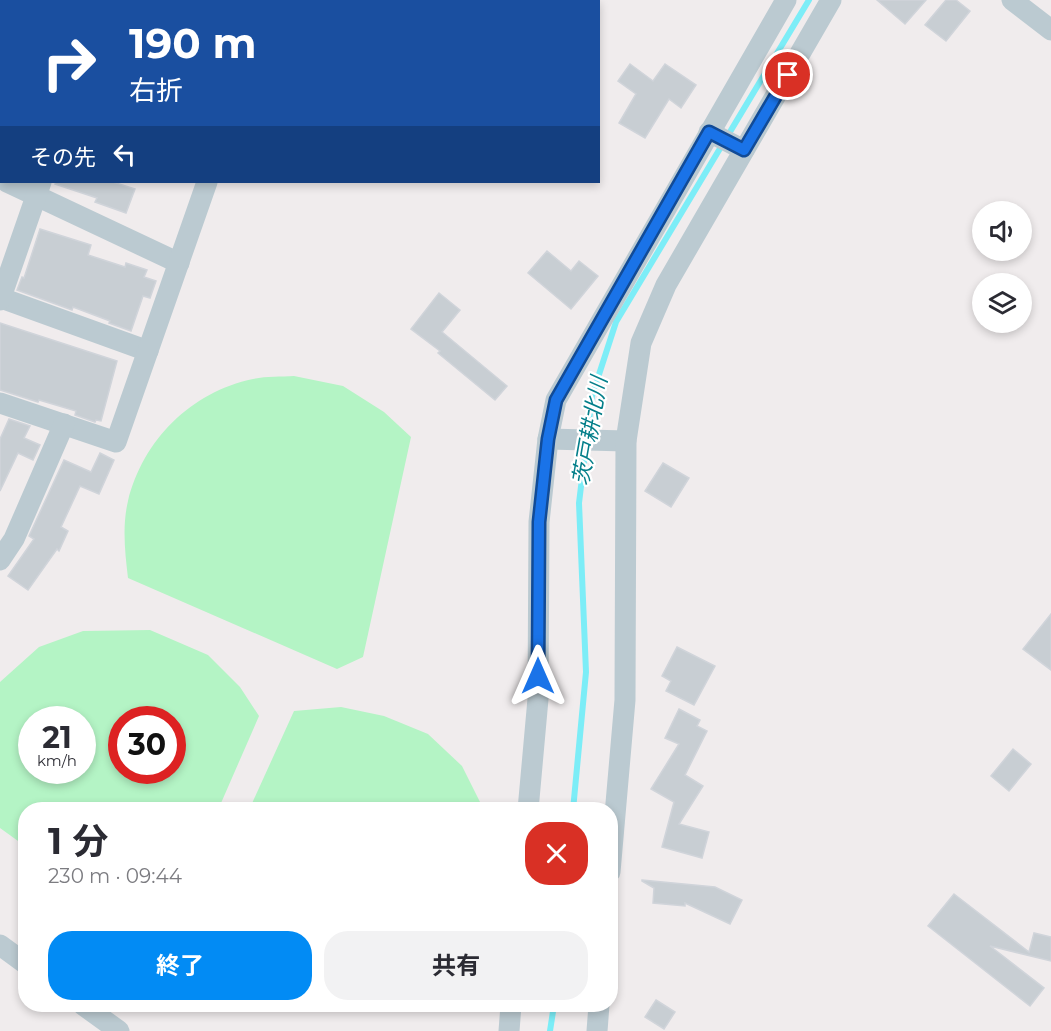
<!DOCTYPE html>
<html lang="ja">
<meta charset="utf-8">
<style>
body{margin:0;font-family:Montserrat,"Noto Sans JP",sans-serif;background:#f2f2f3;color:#2b2b33;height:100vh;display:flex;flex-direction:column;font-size:22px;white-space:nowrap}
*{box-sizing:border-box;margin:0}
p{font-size:20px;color:#7c7c81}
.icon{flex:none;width:33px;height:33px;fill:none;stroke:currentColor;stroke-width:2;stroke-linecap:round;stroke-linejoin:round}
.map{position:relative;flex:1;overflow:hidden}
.panel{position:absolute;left:18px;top:802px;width:600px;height:210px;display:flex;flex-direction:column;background:#fff;border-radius:24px;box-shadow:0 3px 9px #0003}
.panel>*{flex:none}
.guide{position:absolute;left:0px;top:0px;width:600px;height:183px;box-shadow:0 3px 9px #0003;background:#1a4fa0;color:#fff;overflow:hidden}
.tools{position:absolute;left:972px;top:201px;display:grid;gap:12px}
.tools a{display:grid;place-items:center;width:60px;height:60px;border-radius:50%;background:#fff;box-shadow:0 3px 9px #0003;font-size:30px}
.speed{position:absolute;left:18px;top:706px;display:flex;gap:12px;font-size:30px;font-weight:700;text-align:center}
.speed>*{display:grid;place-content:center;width:78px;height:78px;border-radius:50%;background:#fff;box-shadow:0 3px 9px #0003;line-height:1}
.speed small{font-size:15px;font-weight:400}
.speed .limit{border:9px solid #d22;background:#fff;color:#111}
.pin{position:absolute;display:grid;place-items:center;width:51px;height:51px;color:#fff;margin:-26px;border:3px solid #fff;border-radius:50%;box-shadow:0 2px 6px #0007}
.me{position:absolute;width:66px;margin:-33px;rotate:0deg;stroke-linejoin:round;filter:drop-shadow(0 0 4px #0008)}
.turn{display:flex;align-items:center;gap:21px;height:126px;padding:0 30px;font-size:27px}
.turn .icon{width:78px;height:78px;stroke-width:2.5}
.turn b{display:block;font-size:42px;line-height:51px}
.then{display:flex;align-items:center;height:57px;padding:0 30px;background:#0003;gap:12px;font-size:22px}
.round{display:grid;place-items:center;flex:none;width:63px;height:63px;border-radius:24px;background:#f2f2f3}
.overview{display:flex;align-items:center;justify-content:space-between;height:102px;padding:0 30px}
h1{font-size:36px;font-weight:700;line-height:45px}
.primary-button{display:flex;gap:12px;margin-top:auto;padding:12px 30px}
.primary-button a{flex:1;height:69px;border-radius:24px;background:#028bf4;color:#fff;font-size:24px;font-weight:700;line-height:69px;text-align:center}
.primary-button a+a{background:#f2f2f3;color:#2b2b33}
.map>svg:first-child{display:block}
</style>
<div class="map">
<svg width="1051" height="1031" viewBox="0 0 1051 1031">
<rect width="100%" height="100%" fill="#f0eced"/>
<!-- green -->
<g fill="#b4f4c5" fill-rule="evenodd">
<path d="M294,376l49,10 41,26 27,25 -48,220 -26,12 -209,-91c-3,-25 -6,-52 0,-77 15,-61 63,-109 125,-122 13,-3 28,-2 41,-3z"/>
<path d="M150,630l58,25 32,32 19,29 -41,94h-192l-1,36 -25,-18v-146l39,-35 44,-16zM32,720h50v51h-50zM122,720h50v51h-50z"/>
<path d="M341,707l43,9 44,18 34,32 22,44h-235l45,-99z"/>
</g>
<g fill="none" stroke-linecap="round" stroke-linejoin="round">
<!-- stream -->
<g stroke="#7cedf7" stroke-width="6">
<path d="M573,810l13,-138 -7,-169 13,-107 24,-74 193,-322"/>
<path d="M550,1031l4,-26"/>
</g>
</g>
<!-- building -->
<g fill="#c8ced3" stroke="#d0d4da" stroke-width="1.5">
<path d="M877,0h49l-21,24z"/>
<path d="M946,0h10l14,11 -24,30 -21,-16z"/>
<path d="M630,64l23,17 12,-17 31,21 -15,23 -12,-9 -24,39 -26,-15 17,-29 -18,-13z"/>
<path d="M56,182h57l22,7 -9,24 -31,-11 2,-4 -42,-14z"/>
<path d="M40,229l51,16 -3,10 37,12 1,-4 21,7 -3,7 12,4 -6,17 -7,-2 -12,35 -22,-8 1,-2 -37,-14 -1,3 -55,-20 5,-13 2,1z"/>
<path d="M547,251l24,20 8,-10 19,15 -27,33 -43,-36z"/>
<path d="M439,293l21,17 -18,22 65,54 -12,14 -57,-47 2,-2 -29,-22z"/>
<path d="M0,323l117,38 -16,60 -5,-1 -1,2 -20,-7 1,-4 -37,-11 -1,2 -38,-12z"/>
<path d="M9,419l21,7 -6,12 16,7 -7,15 -15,-7 -18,38v-52z"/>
<path d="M100,453l14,7 -15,34 -19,-8 -19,41 7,4 -9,20 -2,-2 -29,41 -20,-14 26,-37 -5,-3 35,-76 27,12z"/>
<path d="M663,463l26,15 -18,29 -26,-16z"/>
<path d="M1051,614v56l-28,-21z"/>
<path d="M677,647l38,19 -21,39 -28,-14 5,-10 -9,-5z"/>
<path d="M679,709l21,11 -3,6 10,5 -22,44 18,11 -24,38 30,8 -7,26 -40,-11 12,-45 -23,-13 28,-45 -14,-6z"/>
<path d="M1013,749l18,15 -22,27 -18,-15z"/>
<path d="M642,880l73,7 27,13 -12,24 -45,-21v3l-32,-3 1,-15 -12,-7z"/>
<path d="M954,894l75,58 5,-19 17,4v24l-61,-15 54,42 -14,18 -102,-80z"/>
<path d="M656,1000l19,12 -11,17 -19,-12z"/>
</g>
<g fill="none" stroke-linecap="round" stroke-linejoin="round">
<!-- street -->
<g stroke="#bbcad1" stroke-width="21">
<path d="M1012,0l39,30"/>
<path d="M104,2v-2"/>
<path d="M270,2v-2"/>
<path d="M709,132l35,18"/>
<path d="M7,182l172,81"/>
<path d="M1,298l147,53"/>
<path d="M0,300l41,-118"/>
<path d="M0,403l116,39 91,-260"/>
<path d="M548,439l78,2"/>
<path d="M0,560l14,-21 50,-115"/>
<path d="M528,810l10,-111 1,-177 9,-83 8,-39 230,-400"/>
<path d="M610,872l15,-172 1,-259 15,-98 25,-58 165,-285"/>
<path d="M0,945l26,19"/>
<path d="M83,1005l36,26"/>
<path d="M509,1031l2,-26"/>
<path d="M597,1031l2,-26"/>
</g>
</g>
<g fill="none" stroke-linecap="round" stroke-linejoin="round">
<!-- route casing -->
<g stroke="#114b97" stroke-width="15">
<path id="route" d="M538,676l1,-154 9,-83 8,-39 153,-268 35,18 44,-75"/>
</g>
<!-- route -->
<use href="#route" stroke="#1a73e8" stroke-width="10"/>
</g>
<g text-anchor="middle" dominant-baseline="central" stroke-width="4.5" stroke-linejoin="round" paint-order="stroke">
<!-- water labels -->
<g font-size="22" font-style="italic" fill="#047f8a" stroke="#fff">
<text transform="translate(590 431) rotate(-80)">茨戸耕北川</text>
</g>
</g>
</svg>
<div class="tools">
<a><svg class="icon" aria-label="sound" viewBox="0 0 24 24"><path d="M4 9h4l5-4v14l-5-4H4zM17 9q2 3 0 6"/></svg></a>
<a><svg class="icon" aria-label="layers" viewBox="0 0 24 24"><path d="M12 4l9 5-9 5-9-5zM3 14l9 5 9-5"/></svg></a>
</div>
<div class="speed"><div>21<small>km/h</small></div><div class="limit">30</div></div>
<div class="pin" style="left:788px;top:75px;background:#d93025"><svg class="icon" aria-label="arrive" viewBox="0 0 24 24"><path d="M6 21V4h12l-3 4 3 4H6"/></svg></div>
<svg class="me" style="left:538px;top:676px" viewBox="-20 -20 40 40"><path d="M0-17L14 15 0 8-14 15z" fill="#1a73e8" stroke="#fff" stroke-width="4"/></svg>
<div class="guide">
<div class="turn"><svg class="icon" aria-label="right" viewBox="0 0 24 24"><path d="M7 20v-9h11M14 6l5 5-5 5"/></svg><div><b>190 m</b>右折</div></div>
<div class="then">その先<svg class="icon" aria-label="left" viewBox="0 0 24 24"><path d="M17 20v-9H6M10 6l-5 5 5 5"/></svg></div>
</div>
<section class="panel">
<div class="overview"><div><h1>1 分</h1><p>230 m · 09:44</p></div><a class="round" style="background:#d93025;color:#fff"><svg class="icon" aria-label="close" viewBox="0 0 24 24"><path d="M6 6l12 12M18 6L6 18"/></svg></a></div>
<div class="primary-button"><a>終了</a><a>共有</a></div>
</section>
</div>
